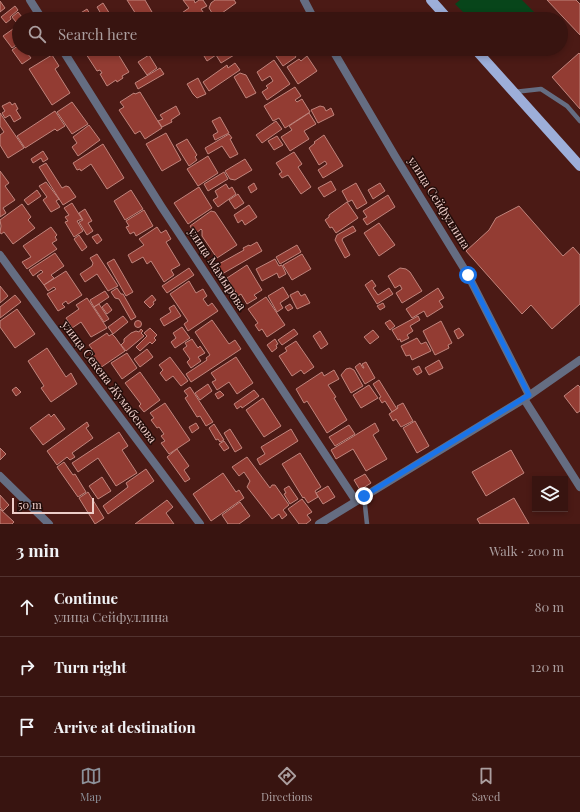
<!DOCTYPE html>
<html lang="en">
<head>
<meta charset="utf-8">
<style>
	body { margin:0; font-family:"Playfair Display",serif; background:#43211e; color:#f1f3f6 }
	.controls { position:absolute; right:12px; bottom:12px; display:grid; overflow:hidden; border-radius:0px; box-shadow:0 2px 6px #0003 }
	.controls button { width:36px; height:36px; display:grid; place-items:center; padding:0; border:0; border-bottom:1px solid #523330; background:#381410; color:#f1f3f6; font:20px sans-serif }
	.scale { position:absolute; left:12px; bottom:10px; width:82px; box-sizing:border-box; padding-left:4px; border:2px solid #eecdc8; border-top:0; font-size:11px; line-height:14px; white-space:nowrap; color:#eecdc8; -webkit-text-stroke:3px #230d0a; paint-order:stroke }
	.stop { position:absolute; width:12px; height:12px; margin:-9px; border:3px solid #1a73e8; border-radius:50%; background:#fff }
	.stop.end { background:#1a73e8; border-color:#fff; box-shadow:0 1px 4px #0008 }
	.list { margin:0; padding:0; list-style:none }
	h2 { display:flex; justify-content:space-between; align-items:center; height:52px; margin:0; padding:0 16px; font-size:17px }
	h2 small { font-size:13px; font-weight:400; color:#ab9e9f }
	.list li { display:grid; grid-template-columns:26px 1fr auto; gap:12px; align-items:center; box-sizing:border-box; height:60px; padding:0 16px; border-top:1px solid #523330 }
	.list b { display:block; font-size:15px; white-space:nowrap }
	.list p { margin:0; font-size:13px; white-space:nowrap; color:#ab9e9f }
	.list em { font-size:13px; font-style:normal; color:#ab9e9f }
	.icon { flex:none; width:22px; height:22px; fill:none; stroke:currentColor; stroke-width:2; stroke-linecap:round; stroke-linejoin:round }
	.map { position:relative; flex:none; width:580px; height:524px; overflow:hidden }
	.search { position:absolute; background:#381410; box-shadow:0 2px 6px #0003; left:12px; right:12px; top:12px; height:44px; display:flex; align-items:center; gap:10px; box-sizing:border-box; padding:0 14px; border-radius:22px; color:#ab9e9f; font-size:15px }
	.sheet { height:232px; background:#381410 }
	nav { display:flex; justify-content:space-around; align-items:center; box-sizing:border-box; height:56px; border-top:1px solid #523330; background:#381410; font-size:11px; color:#ab9e9f }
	nav a { display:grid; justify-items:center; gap:2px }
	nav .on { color:#8c9099 }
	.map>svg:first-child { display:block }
</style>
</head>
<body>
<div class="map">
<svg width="580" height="524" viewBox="0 0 580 524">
	<rect width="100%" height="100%" fill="#4b1a15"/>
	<polygon fill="#07451a" points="460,0 522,0 537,15 532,19 470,19 455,4"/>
	<g fill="#933c33" stroke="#c0847c">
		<polygon points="127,0 145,0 152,12 139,19"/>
		<polygon points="183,0 194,0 195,3 199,0 203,0 207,6 201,9 208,19 173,19 189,8"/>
		<polygon points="215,0 234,0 236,3 215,18 209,8 211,3"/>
		<polygon points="547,0 576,0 580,4 580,35"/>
		<polygon points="0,1 5,8 0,12"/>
		<polygon points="103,3 113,19 104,19 97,7"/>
		<polygon points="15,6 18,10 10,17 11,19 6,23 1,17"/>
		<polygon points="87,9 93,19 71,19"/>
		<polygon points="18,12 22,17 16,22 12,17"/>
		<polygon points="13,29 16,33 19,31 19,43 12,48 3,36"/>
		<polygon points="19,45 19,49 35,49 28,54 31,58 22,64 12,50"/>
		<polygon points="94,49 115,49 129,72 122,76 123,78 117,82 116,80 107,86 100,74 102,73 100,70 97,71 86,54"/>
		<polygon points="176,49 185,49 186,51 180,55"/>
		<polygon points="204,49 244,49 221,63 216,55 207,61 201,51"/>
		<polygon points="287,49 294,51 296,53 294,54 296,57 283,66 276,56"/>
		<polygon points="579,53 580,54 580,109 552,77"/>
		<polygon points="52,55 59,66 55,69 70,93 52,105 29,69"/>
		<polygon points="149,55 157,68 147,75 138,62"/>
		<polygon points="307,56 317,71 298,84 287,67 299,59 301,61"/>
		<polygon points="274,60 290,84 267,100 262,92 268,88 266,86 273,81 270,76 262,81 257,72"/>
		<polygon points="235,63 240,70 209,91 203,82 227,65 228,68"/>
		<polygon points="160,68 164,74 138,89 135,83"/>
		<polygon points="240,73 246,75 256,93 246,98 234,77"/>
		<polygon points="198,78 206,94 197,98 193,94 187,84"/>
		<polygon points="295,87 301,96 295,100 297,102 302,99 310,112 285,128 279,118 273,121 264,106"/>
		<polygon points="140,92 162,128 145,139 140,131 135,134 119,110 124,107 120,102 134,93 135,94"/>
		<polygon points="10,102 12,105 15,103 18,109 16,110 21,118 14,122 10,115 5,118 2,113 5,111 2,106"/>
		<polygon points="72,102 88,124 72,134 57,112"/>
		<polygon points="176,106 180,114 171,120 172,122 162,127 158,121 163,119 160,115"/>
		<polygon points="320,106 324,107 326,111 331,108 334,115 318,123 311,110"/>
		<polygon points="55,111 65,126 57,131 55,129 25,148 17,136"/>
		<polygon points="0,113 24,148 8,158 0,145 0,135 4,132 0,126"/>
		<polygon points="309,113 316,124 304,131 309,139 290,151 281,137 292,130 289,126"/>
		<polygon points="220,117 229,133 215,140 213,135 218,132 212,121"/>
		<polygon points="276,121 282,129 262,143 256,135"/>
		<polygon points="89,125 100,140 78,156 72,147 77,143 73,137"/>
		<polygon points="166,133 181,160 162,171 146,144"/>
		<polygon points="229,134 232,138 230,139 238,154 230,158 222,146 208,154 205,148"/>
		<polygon points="324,135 343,166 323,178 318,170 327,164 325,161 319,165 309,148 315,143 314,142"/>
		<polygon points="277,136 283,145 274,150 268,141"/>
		<polygon points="187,139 197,155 195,157 197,160 189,166 176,145"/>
		<polygon points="103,144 124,178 107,189 91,164 81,171 80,169 77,170 73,163"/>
		<polygon points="43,151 48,159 43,162 41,158 33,163 31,159"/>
		<polygon points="294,152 302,164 298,167 311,187 301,194 288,175 282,178 279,174 282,172 276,163"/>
		<polygon points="208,156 218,173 198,186 187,169"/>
		<polygon points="245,159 252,170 235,180 230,179 225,171"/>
		<polygon points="46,163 62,188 66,186 69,187 76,197 63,205 39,167"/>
		<polygon points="0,171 9,183 5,186 15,200 3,208 6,213 0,217"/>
		<polygon points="224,172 228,179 208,191 204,184"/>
		<polygon points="331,181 336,190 324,197 318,188"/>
		<polygon points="46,182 59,199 56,201 60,207 51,212 43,200 47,197 39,186"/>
		<polygon points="254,183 257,189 251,193 248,187"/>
		<polygon points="356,183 367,203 357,209 352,200 348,202 342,191"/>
		<polygon points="380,183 385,191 373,199 368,190"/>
		<polygon points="226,184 229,189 232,187 236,194 218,207 213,200 218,197 215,191"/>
		<polygon points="199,187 212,208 188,224 174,203"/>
		<polygon points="37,190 41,196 28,205 24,200"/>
		<polygon points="131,190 143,209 125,220 114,201"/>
		<polygon points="238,194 244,203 235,209 229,200"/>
		<polygon points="388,195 395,207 367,225 363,219 367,217 363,211"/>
		<polygon points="347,202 358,218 336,233 332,227 330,228 325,220 329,217 329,215"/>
		<polygon points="72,203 82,219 77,221 83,231 74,237 65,222 68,221 65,217 69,215 64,208"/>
		<polygon points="22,204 31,217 28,220 35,228 13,244 4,232 1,234 0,232 1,226 0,220"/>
		<polygon points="249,205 257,217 245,225 242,220 238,223 234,215"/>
		<polygon points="519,206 563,256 573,247 580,255 580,304 552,329 531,305 522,314 466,251 489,230 496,218"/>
		<polygon points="85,209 92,221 88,223 93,231 87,235 79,222 83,220 79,213"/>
		<polygon points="144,210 153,226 136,236 134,232 130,234 126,227 129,226 126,221"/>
		<polygon points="211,211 215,212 237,245 217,258 202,236 202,230 201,229 195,234 190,226"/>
		<polygon points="379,223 395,245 379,256 364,233"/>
		<polygon points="353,226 356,231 343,238 342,240 350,255 345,258 335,240 337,235"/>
		<polygon points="51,227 57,235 55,237 57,240 52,243 57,249 27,269 22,262 31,257 23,246"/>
		<polygon points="157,227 161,233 166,230 171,239 166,242 180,265 171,270 174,275 164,282 151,261 147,264 143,257 132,263 128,255 144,245 139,239"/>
		<polygon points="98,234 102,240 97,244 92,237"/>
		<polygon points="79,235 87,247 82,251 74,239"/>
		<polygon points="257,242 262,251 222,274 217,265 244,250 243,248 249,245 250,246"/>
		<polygon points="297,245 301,252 280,264 276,257"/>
		<polygon points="55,253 64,266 51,275 54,278 44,285 37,276 43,272 41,270 33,276 29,270"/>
		<polygon points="97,254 118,286 108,291 97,274 85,282 80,274 92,266 93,263 90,258"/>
		<polygon points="302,254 311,269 292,280 283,265"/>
		<polygon points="114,259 133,292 126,296 107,263"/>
		<polygon points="275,259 279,266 282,265 286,274 279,278 277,273 262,281 256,269"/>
		<polygon points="247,265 262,290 254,295 257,298 247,304 241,294 238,296 227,278"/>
		<polygon points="189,268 194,275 167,293 162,286"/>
		<polygon points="400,268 406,269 410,272 422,291 402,303 396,293 402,289 400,285 395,288 388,276"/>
		<polygon points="66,271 82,295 68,304 66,301 62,304 65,307 58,311 47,294 56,289 54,287 48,291 44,285"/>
		<polygon points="372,280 376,286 373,288 378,295 389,288 393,294 377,304 365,285"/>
		<polygon points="189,281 196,293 203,289 207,296 203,299 208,306 212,303 218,311 188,331 184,324 188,321 170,294"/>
		<polygon points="0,286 8,296 0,303"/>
		<polygon points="283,287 289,297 280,303 283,308 277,312 268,296"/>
		<polygon points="117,288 121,294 123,294 136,317 131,320 119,299 115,298 111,292"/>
		<polygon points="438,288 444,298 439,301 443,307 427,317 424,311 412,318 406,309"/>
		<polygon points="105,291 109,297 94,307 90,300"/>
		<polygon points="298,291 301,296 305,294 310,303 297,309 290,295"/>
		<polygon points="15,295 21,302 0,318 0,307"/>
		<polygon points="152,295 156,300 153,302 154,304 150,308 144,302"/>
		<polygon points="266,297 285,325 267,337 262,329 259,331 255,325 258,323 248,309"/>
		<polygon points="87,298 107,328 91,337 81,322 72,328 66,318 79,309 76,305"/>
		<polygon points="107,303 112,310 107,314 102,307"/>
		<polygon points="383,303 385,307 380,310 377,306"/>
		<polygon points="99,304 109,319 104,322 94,307"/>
		<polygon points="290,304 293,308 288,311 285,307"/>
		<polygon points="174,305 181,316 164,326 160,319 171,312 169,308"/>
		<polygon points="17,309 35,334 15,348 0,327 0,321"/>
		<polygon points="123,316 128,322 113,334 108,327"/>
		<polygon points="418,316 420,320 410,326 413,331 407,335 409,338 401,342 400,339 398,340 392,330"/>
		<polygon points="212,320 229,344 235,340 241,349 191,382 186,374 207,360 206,358 210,355 195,332"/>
		<polygon points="390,320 395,326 390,330 385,323"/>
		<circle cx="138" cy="324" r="3.5"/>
		<polygon points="441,321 452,343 448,345 449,348 435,355 423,331"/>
		<polygon points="182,327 190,338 175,348 171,342 176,338 173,333"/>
		<polygon points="150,328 157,335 154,338 156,340 152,344 150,342 140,351 136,347 147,336 144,333"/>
		<polygon points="459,328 464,335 458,339 454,331"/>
		<polygon points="141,329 143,331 141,333 144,336 126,351 121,345 124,342 124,339 131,333 136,331 139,332"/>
		<polygon points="294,329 298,334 282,345 278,340"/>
		<polygon points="373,330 379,337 370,344 364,337"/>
		<polygon points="320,331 328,344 321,349 313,336"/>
		<polygon points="107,333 109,336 112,334 115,337 125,351 100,368 89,351 92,349 89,345"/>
		<polygon points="417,338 421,344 426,342 431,351 412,360 410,355 406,356 401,346"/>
		<polygon points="192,339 198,348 200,346 205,353 198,357 201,361 191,368 187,362 190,359 183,349 187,346 185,343"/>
		<polygon points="275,339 278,344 276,345 277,348 272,352 267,345"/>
		<polygon points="296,341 314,367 304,374 301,370 292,376 279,356 287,351 285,348"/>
		<polygon points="47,348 66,377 71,373 77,384 51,402 41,388 44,386 28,361"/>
		<polygon points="147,349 153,357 140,367 134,359"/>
		<polygon points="127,353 137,368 122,379 111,363"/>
		<polygon points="170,357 188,381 181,386 173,376 166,381 160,373 163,370 159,365"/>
		<polygon points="236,357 253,383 237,394 229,382 217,390 212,382 216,380 211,373"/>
		<polygon points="439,360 443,368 429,375 425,368"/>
		<polygon points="366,362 375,378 365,384 355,367 360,363 363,368 364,368 362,364"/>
		<polygon points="419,366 422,372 417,375 413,369"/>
		<polygon points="350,368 354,370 363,386 351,393 341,375 346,369"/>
		<polygon points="334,370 339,379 328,385 336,397 334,398 347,420 327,433 307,401 304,403 296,389 322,372 324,376"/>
		<polygon points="140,372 160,400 144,412 139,406 141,404 125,383"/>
		<polygon points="379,380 397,409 392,412 385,401 382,403 379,398 381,397 373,384"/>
		<polygon points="208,384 212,391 200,400 195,393"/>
		<polygon points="369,385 378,398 361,408 353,395"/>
		<polygon points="578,385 580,387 580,411 577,413 564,396"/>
		<polygon points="16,387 21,392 16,396 12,390"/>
		<polygon points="190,387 213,422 206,426 200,416 197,417 185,398 188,396 184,391"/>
		<polygon points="254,390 259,396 242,408 241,406 237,409 234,404"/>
		<polygon points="220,391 224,395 218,399 215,394"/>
		<polygon points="263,398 281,426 264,437 246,410"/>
		<polygon points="165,403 190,440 169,454 161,443 165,441 161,436 164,434 159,427 157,428 151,420 154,418 150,413"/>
		<polygon points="403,403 413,421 401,427 396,419 393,421 389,414 398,408 397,406"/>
		<polygon points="49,414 51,417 54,414 65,429 43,445 30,428"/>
		<polygon points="415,421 429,446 417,453 403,428"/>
		<polygon points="87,422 89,426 86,428 93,438 72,453 75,457 70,460 67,457 57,465 47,451"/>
		<polygon points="196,423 199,428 192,433 189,427"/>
		<polygon points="375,423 379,431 373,435 387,459 366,471 353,449 336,459 331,450"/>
		<polygon points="214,424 224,440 220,442 218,439 216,440 209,428"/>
		<polygon points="349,425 355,434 335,446 329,437"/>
		<polygon points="230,429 242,448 235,452 224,433"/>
		<polygon points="291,429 298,441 260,465 257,459 265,454 261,447"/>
		<polygon points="119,432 128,446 122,450 137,473 116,486 98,458 78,472 72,463"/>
		<polygon points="224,441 229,448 224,451 219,444"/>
		<polygon points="0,448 6,454 0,460"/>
		<polygon points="177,449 189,466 184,470 190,479 185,482 167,457"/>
		<polygon points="511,450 524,473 486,496 472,472"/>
		<polygon points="300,453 321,487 315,491 318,497 308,503 304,497 303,498 282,464"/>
		<polygon points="247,457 270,488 272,485 275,485 289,505 283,510 287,515 282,519 279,514 272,519 247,487 250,481 244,472 239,476 232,467"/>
		<polygon points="64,462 73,475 75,474 86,492 78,497 57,467"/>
		<polygon points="146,469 154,481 108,514 103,506 128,487 126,483"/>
		<polygon points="223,473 236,492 239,490 244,498 211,521 193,494"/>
		<polygon points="365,474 371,483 360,490 354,480"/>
		<polygon points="102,477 111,491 98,499 89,486"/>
		<polygon points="289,486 298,499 290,504 284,494 286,493 284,489"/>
		<polygon points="328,486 335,497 323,504 316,493"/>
		<polygon points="88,492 104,518 95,524 79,498"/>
		<polygon points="0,495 9,505 3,511 0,507"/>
		<polygon points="514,498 529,524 480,524 477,519"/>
		<polygon points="302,499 312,512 307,515 311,520 306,524 299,524 288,509"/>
		<polygon points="167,500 173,507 166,513 174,524 135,524"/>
		<polygon points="240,502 250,516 239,524 228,524 222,515"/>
		<polygon points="0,509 14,522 12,524 0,524"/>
	</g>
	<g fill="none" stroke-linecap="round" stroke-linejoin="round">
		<g stroke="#656d82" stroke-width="4.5">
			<polyline points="514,92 541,89 567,106 580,121"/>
			<polyline points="364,496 367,524"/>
		</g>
		<g stroke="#656d82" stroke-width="8">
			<polyline points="30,0 42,19"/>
			<polyline points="304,0 314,19"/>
			<polyline points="62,49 161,206 356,501"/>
			<polyline points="332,49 395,156 468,275 529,395"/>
			<path d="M0,255C65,345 133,434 200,524"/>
			<polyline points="524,399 580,487"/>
			<polyline points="0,476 49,524"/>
			<polyline points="319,524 524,399 580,360"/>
		</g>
		<g stroke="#9daed9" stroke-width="10">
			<polyline points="431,0 448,19"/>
			<polyline points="475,49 580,166"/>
		</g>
	</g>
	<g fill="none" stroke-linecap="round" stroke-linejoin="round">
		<polyline stroke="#1a73e8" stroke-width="5" points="364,496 529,395 468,275"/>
	</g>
	<g text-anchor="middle" stroke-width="3" stroke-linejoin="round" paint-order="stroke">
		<g font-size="12" fill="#eecdc8" stroke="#230d0a">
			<text transform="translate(439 203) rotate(58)" y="4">улица Сейфуллина</text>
			<text transform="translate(217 269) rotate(57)" y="4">улица Мамырова</text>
			<text transform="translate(109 382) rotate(53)" y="4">улица Секена Жумабекова</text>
		</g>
	</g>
</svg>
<div class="controls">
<button><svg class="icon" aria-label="layers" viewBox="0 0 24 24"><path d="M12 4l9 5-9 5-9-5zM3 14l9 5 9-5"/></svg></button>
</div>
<div class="scale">50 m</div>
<div class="stop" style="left:468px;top:275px"></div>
<div class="stop end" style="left:364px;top:496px"></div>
<div class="search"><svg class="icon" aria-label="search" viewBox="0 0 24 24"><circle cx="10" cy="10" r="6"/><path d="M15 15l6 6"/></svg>Search here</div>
</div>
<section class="sheet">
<h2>3 min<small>Walk · 200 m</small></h2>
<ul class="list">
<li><svg class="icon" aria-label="ahead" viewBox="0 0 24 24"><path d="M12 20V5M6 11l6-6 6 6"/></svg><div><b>Continue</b><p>улица Сейфуллина</p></div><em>80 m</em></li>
<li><svg class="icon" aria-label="right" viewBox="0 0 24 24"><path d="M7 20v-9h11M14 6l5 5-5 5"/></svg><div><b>Turn right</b></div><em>120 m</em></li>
<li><svg class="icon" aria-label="arrive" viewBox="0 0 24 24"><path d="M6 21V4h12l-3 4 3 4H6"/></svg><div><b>Arrive at destination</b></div></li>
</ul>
</section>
<nav>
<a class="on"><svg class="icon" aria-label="map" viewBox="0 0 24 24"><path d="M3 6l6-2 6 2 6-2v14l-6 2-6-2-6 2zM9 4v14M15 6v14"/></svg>Map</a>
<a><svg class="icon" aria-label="directions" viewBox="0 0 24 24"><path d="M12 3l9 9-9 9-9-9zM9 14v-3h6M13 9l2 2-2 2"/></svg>Directions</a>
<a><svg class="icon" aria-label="saved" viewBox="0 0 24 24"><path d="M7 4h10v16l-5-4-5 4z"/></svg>Saved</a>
</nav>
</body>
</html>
